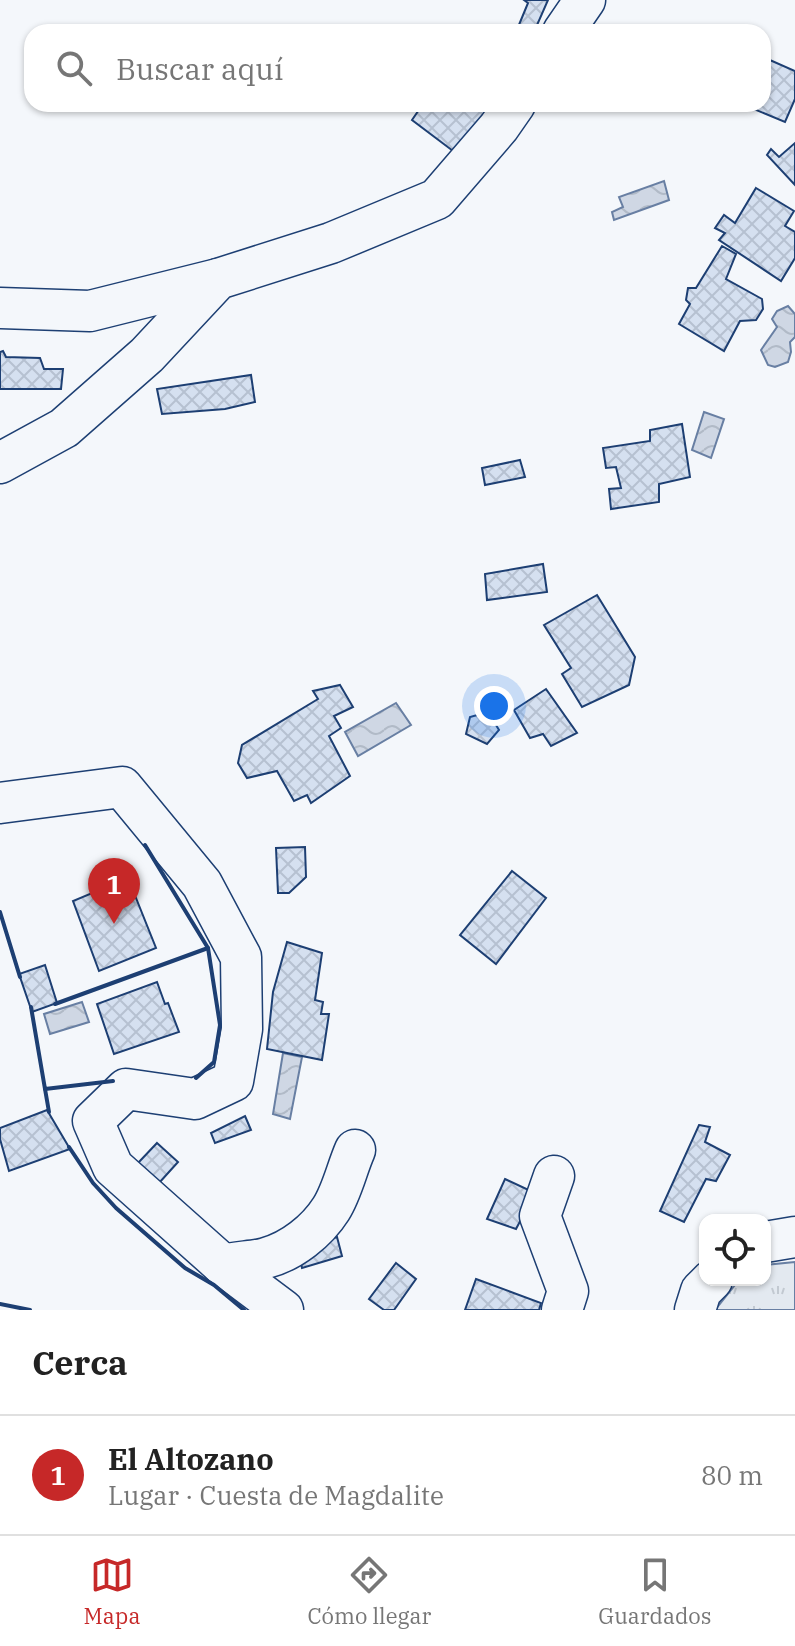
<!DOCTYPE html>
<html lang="es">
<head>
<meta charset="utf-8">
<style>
	body { margin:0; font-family:"IBM Plex Serif",serif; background:#f2f2f2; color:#222 }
	.controls { position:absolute; right:24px; bottom:24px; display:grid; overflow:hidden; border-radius:16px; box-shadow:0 2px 6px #0004 }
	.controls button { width:72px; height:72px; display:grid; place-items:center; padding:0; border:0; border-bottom:2px solid #e0e0e0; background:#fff; color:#222; font:40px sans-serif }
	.you { position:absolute; left:494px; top:706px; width:28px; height:28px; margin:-20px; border:6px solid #fff; border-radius:50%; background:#1a73e8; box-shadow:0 0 0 12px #1a73e833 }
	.badge { display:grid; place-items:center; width:52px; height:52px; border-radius:50%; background:#c62828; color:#fff; font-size:26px; font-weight:700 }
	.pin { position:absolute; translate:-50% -66px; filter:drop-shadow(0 2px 4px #0008) }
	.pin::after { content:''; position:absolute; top:42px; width:28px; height:24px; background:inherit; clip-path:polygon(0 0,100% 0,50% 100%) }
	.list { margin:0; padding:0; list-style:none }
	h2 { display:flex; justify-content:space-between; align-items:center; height:104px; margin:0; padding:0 32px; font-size:34px }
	h2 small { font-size:26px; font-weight:400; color:#767676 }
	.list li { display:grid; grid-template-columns:52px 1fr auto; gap:24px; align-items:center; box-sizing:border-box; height:120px; padding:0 32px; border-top:2px solid #e0e0e0 }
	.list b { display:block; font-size:30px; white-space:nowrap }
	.list p { margin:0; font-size:26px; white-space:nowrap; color:#767676 }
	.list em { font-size:26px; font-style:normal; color:#767676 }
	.icon { flex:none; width:44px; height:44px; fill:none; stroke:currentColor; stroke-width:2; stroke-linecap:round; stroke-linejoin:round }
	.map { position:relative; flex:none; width:795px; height:1310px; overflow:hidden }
	.search { position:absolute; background:#fff; box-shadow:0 2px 6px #0004; left:24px; right:24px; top:24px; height:88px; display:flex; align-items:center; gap:20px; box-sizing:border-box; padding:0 28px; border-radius:24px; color:#767676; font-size:30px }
	.sheet { height:224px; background:#fff }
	nav { display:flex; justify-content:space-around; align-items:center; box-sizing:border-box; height:112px; border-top:2px solid #e0e0e0; background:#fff; font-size:22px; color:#767676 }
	nav a { display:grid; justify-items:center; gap:4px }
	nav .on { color:#c62828 }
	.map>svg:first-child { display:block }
</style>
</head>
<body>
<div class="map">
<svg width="795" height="1310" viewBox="0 0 795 1310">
	<defs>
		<pattern id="grass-tufts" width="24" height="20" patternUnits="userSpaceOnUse" patternTransform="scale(2)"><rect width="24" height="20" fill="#e3e9f0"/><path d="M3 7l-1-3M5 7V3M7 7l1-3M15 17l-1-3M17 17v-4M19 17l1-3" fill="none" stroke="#c2c9d1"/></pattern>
		<pattern id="water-waves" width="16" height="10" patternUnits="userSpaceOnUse" patternTransform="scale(2)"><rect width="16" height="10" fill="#cfd7e4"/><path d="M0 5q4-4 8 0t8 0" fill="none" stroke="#b1bac7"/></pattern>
		<pattern id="building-cross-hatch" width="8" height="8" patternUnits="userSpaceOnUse" patternTransform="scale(2)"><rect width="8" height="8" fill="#d5e0f0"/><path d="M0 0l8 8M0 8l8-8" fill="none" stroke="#b6c1d1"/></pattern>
	</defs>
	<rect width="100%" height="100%" fill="#f4f7fb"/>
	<polygon fill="url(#grass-tufts)" stroke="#687fa3" stroke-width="2" points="795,1262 795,1310 715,1310 739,1280 765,1280 765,1265"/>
	<g fill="url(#water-waves)" stroke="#687fa3" stroke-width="2">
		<polygon points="664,181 669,200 614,220 612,212 623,207 619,197"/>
		<polygon points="788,306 795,314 795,337 790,342 791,352 788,362 775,367 768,365 761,350 777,327 772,319 777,311"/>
		<polygon points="704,412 724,419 711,458 692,450"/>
		<polygon points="396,703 411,725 358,756 345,732"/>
		<polygon points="82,1002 89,1022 50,1034 44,1014"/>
		<polygon points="283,1053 302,1057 290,1119 273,1114"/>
	</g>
	<g fill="url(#building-cross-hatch)" stroke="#1d3f73" stroke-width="2">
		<polygon points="524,0 548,0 534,32 516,32 528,3"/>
		<polygon points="763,57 795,71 795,99 785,122 742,104 763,104"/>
		<polygon points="423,104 484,104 490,108 453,151 412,120"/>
		<polygon points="795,143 795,185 767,155 771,149 779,157"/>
		<polygon points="756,188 794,211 785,226 795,232 795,258 781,281 719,240 725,233 715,228 724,215 735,223"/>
		<polygon points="722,246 736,254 726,279 762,299 763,309 756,320 740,321 724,351 679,324 690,304 686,300 688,288 696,288"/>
		<polygon points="3,351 6,357 40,358 44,369 63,369 61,389 0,389 0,352"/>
		<polygon points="251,375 255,402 225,409 162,414 157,389"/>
		<polygon points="682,424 690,477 659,484 659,502 611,509 609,489 621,488 616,467 606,468 603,448 650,441 650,430"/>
		<polygon points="520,460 525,477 485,485 482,468"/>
		<polygon points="543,564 547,592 487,600 485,574"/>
		<polygon points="597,595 635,657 629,685 582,707 562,674 571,668 544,625"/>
		<polygon points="340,685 353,707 334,716 341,728 329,736 350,776 311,803 307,795 294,801 277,771 247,778 238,763 242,745 318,699 313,691"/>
		<polygon points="546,689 577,733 551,746 543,734 530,738 514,710"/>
		<polygon points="488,712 499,730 487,744 466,734 470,717"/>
		<polygon points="305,847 306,877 289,893 278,893 276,848"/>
		<polygon points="512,871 546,898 496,964 460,935"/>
		<polygon points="128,878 156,948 99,971 73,901"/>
		<polygon points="287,942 322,953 315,1000 323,1002 321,1014 329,1014 322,1060 267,1049 273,992"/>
		<polygon points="45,965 57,1003 32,1012 19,974"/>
		<polygon points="157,982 165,1004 168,1003 179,1032 114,1054 97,1004"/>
		<polygon points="47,1110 70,1149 9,1171 0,1139 0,1128"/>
		<polygon points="245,1116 251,1130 215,1143 211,1133"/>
		<polygon points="699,1125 710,1127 705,1142 730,1155 716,1181 706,1179 684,1222 660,1211"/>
		<polygon points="157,1143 178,1162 159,1183 138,1163"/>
		<polygon points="505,1179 535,1193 516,1229 487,1219"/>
		<polygon points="337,1237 342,1256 302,1268 298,1249"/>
		<polygon points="396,1263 416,1279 394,1310 384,1310 369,1299"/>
		<polygon points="476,1279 541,1303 539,1310 465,1310"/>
	</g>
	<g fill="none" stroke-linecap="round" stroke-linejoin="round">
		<g stroke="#1d3f73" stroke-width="43">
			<g id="minor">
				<polyline points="563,32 585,0"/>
				<polyline points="0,308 90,311 218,279"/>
				<polyline points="0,463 64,428 147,355 218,279 331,243 437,199 499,127 515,104"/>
				<polyline points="0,803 122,787 202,884 241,957 242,1029 233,1081 195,1099 126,1089 93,1121 113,1167 223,1265 283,1310"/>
				<polyline points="554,1176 540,1216 568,1291 562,1310"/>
				<polyline points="765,1242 795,1237"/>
				<path d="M223,1265C237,1261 253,1262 266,1258C292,1251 317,1231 331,1209C342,1192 347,1168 355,1150"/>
				<polyline points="695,1310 701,1291 712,1280"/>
			</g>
		</g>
		<use href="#minor" stroke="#f4f7fb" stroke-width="40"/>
		<g stroke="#1d3f73" stroke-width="4">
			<polyline points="0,912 20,977"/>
			<polyline points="55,1004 208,948 145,845"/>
			<polyline points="31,1007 45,1089 113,1081"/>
			<polyline points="196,1078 214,1062 220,1025 208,948"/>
			<polyline points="45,1089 49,1112"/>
			<polyline points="69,1147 93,1183 116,1208 185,1268 214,1285 244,1310"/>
			<polyline points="0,1304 30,1310"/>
		</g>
	</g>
</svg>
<div class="controls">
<button><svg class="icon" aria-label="locate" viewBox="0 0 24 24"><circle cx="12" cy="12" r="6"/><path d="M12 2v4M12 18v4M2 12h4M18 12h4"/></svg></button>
</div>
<div class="you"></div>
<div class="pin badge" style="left:114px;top:924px">1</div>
<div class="search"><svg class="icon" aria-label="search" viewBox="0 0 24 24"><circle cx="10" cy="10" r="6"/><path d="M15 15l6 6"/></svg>Buscar aquí</div>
</div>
<section class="sheet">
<h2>Cerca<small></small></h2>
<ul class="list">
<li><span class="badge">1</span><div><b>El Altozano</b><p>Lugar · Cuesta de Magdalite</p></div><em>80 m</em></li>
</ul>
</section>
<nav>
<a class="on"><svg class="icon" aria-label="map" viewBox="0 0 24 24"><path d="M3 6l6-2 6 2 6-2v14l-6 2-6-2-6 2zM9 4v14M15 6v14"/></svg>Mapa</a>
<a><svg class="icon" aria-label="directions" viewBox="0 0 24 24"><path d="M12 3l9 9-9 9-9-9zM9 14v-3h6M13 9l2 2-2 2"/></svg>Cómo llegar</a>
<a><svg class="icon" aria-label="saved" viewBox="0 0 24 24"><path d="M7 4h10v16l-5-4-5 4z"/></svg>Guardados</a>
</nav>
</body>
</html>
